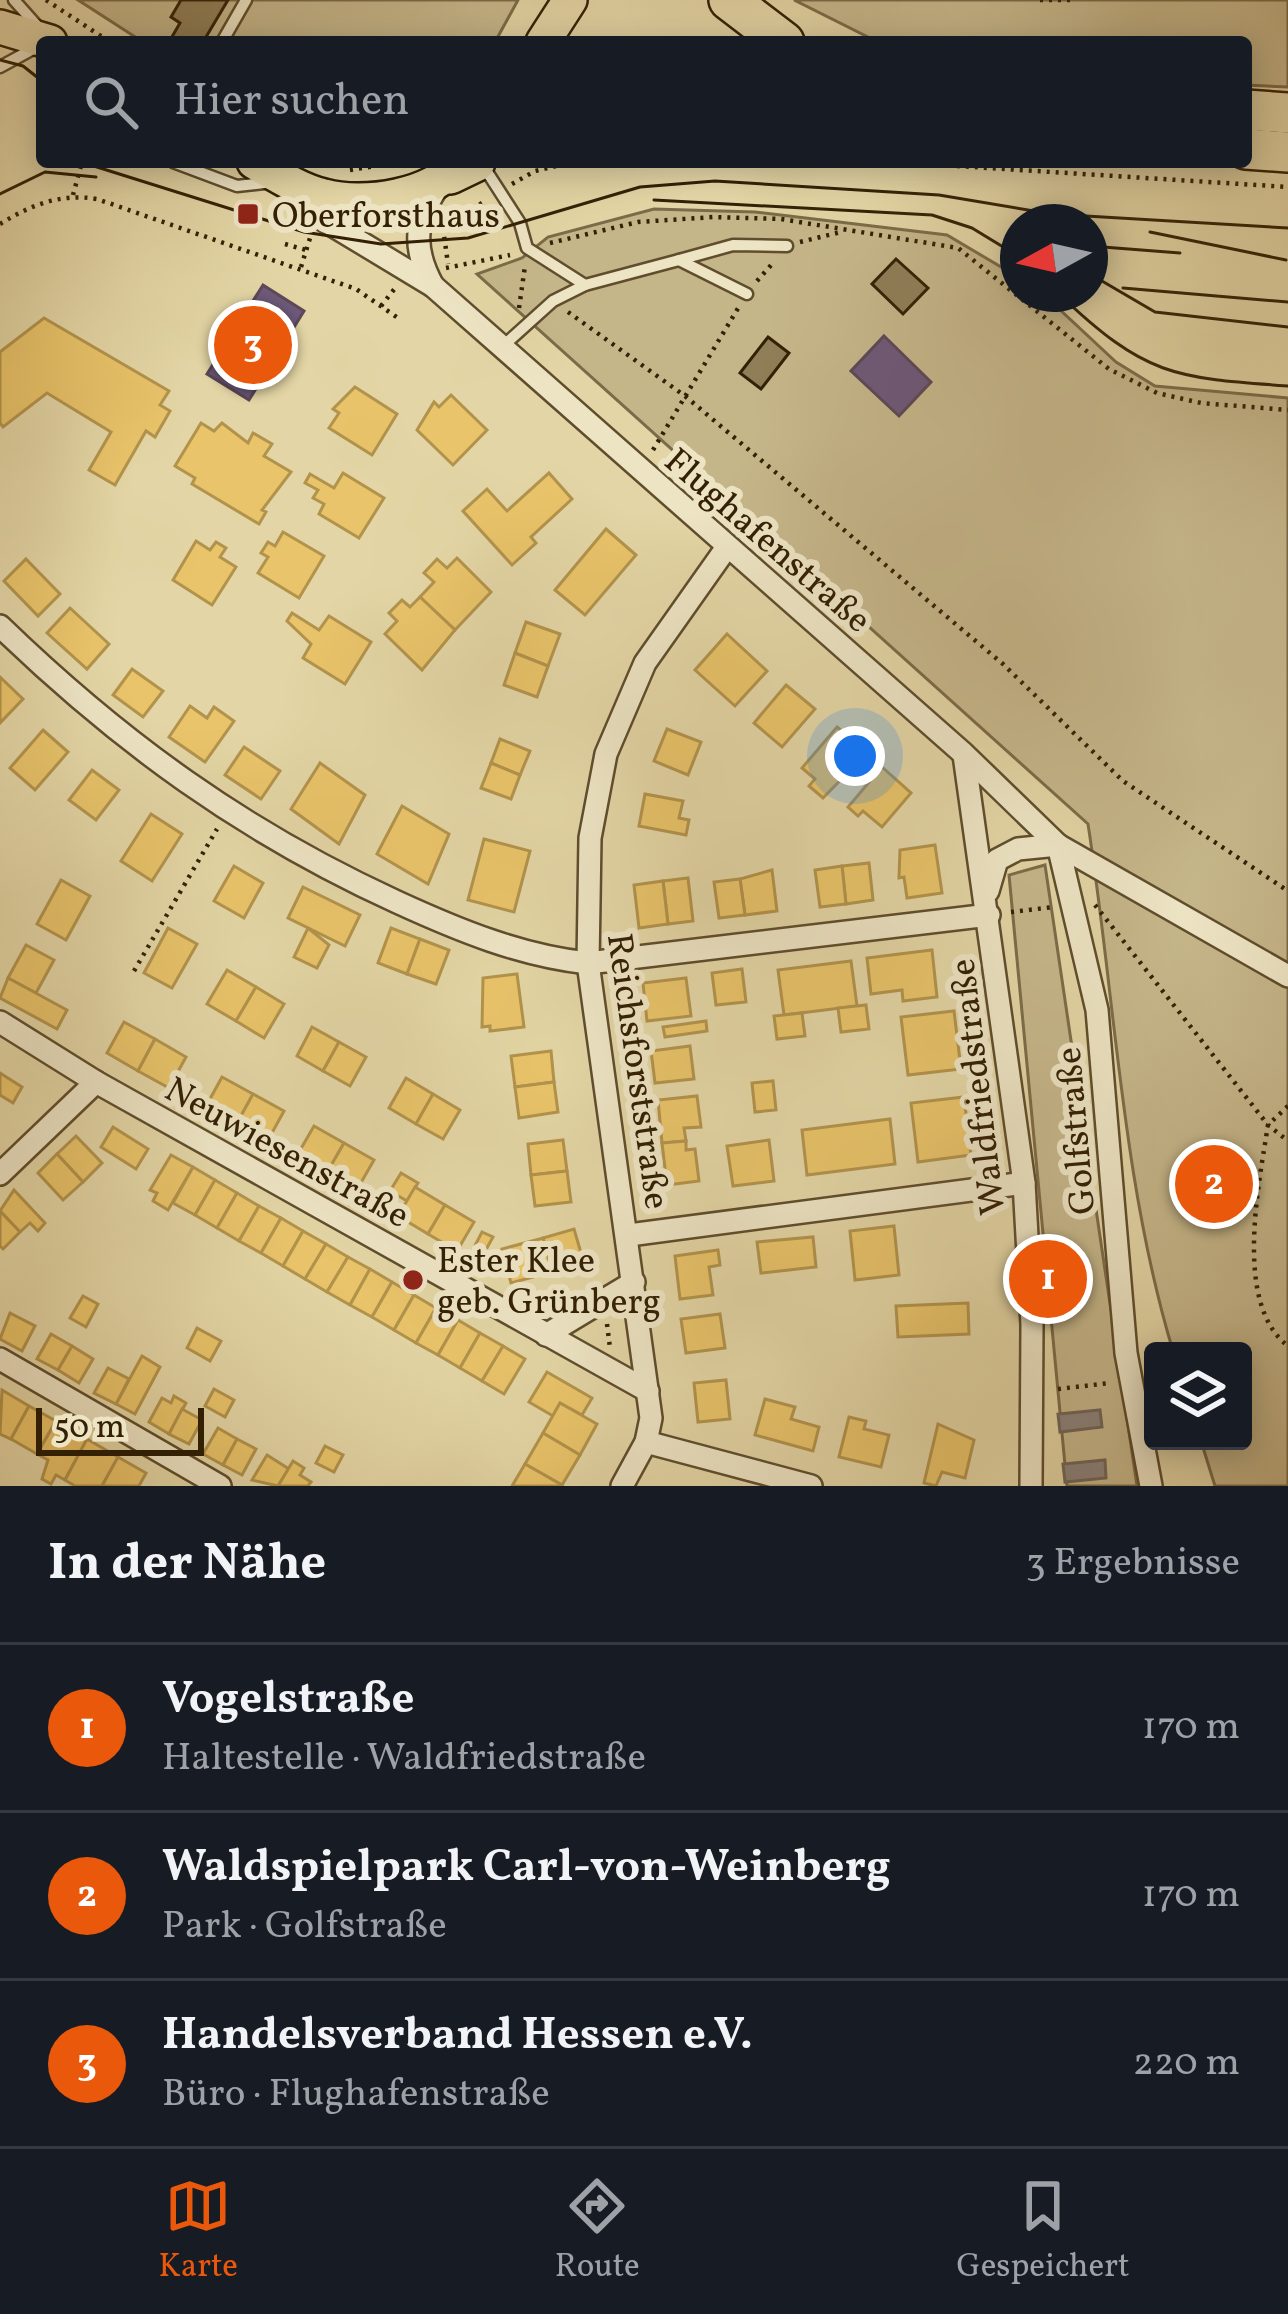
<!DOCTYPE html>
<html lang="de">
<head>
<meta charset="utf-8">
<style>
	body { margin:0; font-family:Vollkorn,serif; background:#20242c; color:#f1f3f6 }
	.controls { position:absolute; right:36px; bottom:36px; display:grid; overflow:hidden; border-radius:12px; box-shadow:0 6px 30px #0003 }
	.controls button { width:108px; height:108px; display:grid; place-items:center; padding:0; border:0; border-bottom:3px solid #363941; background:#171b24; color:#f1f3f6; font:60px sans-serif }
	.compass { position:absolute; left:1000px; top:204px; width:108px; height:108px; border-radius:50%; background:#171b24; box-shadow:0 6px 30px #0003; rotate:262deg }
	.scale { position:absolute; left:36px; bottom:30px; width:168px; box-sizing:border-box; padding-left:12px; border:6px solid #332005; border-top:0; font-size:33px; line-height:42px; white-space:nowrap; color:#332005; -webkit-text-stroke:9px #ede4c4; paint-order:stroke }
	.you { position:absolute; left:855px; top:756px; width:42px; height:42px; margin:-30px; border:9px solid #fff; border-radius:50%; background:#1a73e8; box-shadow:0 0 0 18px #1a73e833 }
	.badge { display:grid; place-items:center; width:78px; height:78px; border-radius:50%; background:#ea580c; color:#fff; font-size:39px; font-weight:700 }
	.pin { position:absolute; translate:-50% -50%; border:6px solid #fff; box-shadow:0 3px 12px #0006 }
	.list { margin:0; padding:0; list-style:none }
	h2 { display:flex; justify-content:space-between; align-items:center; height:156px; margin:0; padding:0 48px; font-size:51px }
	h2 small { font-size:39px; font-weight:400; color:#9ea1a6 }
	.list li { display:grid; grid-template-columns:78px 1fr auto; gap:36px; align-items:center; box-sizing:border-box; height:168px; padding:0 48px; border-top:3px solid #363941 }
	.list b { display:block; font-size:45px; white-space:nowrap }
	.list p { margin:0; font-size:39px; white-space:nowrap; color:#9ea1a6 }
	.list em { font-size:39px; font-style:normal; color:#9ea1a6 }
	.icon { flex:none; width:66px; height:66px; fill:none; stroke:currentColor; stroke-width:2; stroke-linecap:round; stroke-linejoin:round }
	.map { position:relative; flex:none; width:1288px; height:1486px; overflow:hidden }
	.search { position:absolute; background:#171b24; box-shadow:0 6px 30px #0003; left:36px; right:36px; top:36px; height:132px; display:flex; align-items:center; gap:30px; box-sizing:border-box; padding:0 42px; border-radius:12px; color:#9ea1a6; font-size:45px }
	.sheet { height:660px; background:#171b24 }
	nav { display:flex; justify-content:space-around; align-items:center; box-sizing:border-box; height:168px; border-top:3px solid #363941; background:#171b24; font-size:33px; color:#9ea1a6 }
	nav a { display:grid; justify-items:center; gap:6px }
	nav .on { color:#ea580c }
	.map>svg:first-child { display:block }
</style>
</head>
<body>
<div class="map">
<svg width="1288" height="1486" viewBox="0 0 1288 1486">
	<rect width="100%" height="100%" fill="#e3d5a5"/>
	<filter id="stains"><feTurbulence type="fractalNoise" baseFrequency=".00167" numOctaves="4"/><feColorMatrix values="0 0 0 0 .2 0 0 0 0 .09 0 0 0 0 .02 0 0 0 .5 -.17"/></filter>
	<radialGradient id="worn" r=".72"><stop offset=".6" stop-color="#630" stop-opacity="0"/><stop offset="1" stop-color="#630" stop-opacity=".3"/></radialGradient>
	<g fill="#c5b68a" stroke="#7c6b48" stroke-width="3">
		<polygon points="78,0 518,0 495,42 143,42"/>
		<polygon points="794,0 1288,0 1288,87 1246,85 1246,42 878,42"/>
		<path d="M654,209L755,212L947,235L1018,277V294H1043L1116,362L1155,386L1288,398V1486H1215L1201,1441H1243V1351H1173C1122,1182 1115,998 1088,824L477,274L522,258L548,237Z"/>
		<polygon points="1045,865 1137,1486 1067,1486 1009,875"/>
	</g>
	<g fill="#e9c46a" stroke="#b2934c" stroke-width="3">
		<polygon points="44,318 169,391 160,405 170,411 155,437 146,431 115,485 89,470 111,432 47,393 3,427 0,423 0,352"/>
		<polygon points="355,387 397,414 372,455 329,428 339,413 333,409"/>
		<polygon points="451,395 487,430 453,465 417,430 434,402 439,407"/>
		<polygon points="201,423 214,431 222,423 248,443 253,433 272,444 264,456 291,472 262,510 266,512 259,524 192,484 195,478 175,466"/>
		<polygon points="343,473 384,498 359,538 319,514 324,504 313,498 318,490 305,483 310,474 334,488"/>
		<polygon points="549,473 572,499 531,537 536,543 512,565 463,511 487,489 507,511"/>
		<polygon points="606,529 636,555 585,615 555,590"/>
		<polygon points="283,532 324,556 299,598 258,573 268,557 261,553 268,542 275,546"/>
		<polygon points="196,541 210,550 216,542 226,548 220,557 236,567 212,605 173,580"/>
		<polygon points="457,558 491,592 455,630 420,597 434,582 424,573 437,559 447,568"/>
		<polygon points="26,559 60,594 38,616 4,581"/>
		<polygon points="420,597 455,630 422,670 385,634 397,621 389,613 402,600 410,607"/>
		<polygon points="70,608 109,644 87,669 47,633"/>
		<polygon points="292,613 319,630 329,616 371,642 345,684 303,658 311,644 287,621"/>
		<polygon points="526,622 560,634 548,666 515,653"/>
		<polygon points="727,634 767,671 735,706 695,670"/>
		<polygon points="515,653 548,666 537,697 504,685"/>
		<polygon points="132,669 163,691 143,717 113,695"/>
		<polygon points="0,677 23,699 0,723"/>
		<polygon points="786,685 815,709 782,747 754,723"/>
		<polygon points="190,706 207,718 214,707 234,721 205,762 169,737"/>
		<polygon points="837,727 867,753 823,798 809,786 815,779 802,768"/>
		<polygon points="667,729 701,742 688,775 654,761"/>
		<polygon points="43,730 68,752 35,790 10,768"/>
		<polygon points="500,739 530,751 520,775 491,763"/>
		<polygon points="244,747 280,771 261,799 225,775"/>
		<polygon points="320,763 365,795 339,844 291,809"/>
		<polygon points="491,763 520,775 511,799 481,788"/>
		<polygon points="882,767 911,793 882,827 863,811 858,816 848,807"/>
		<polygon points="92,770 119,790 96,820 69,800"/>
		<polygon points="645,794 683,801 679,818 689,820 686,835 639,826"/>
		<polygon points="402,806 449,834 428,884 377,854"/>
		<polygon points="151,814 182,834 152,881 121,861"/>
		<polygon points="484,839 530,851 514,912 468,900"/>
		<polygon points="935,845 942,893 907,898 904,877 899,878 900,850"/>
		<polygon points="869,863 873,900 846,904 842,866"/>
		<polygon points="234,866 263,883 244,918 214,901"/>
		<polygon points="842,866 846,904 820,907 815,870"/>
		<polygon points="772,870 777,911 745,915 740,879"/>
		<polygon points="688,878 693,921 668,924 663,881"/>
		<polygon points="740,879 745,915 719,918 714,882"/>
		<polygon points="61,880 90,896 66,940 37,924"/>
		<polygon points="663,881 668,924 639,928 634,885"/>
		<polygon points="303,887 360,915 345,946 288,918"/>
		<polygon points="168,928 197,944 172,988 144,973"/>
		<polygon points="308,928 329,945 317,968 294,957"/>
		<polygon points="391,928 420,939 407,974 378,963"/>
		<polygon points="420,939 449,950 436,984 407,974"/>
		<polygon points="26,945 54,960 36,993 8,978"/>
		<polygon points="932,950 937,997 903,1001 902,990 871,994 867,958"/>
		<polygon points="851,961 857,1006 784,1015 778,970"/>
		<polygon points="742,969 746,1002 716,1005 712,973"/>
		<polygon points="227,970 256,987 236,1021 207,1004"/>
		<polygon points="517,974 524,1027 490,1031 490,1026 482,1027 483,978"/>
		<polygon points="8,978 67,1010 57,1029 0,998"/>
		<polygon points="686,978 691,1016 647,1021 643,983"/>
		<polygon points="256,987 284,1004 264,1038 236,1021"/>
		<polygon points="866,1005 869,1029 841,1032 838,1008"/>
		<polygon points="954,1011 961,1069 908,1075 901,1017"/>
		<polygon points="802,1013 805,1036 777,1039 774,1016"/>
		<polygon points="706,1021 707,1031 665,1037 663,1027"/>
		<polygon points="124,1022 155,1039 138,1071 107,1053"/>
		<polygon points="312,1027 339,1042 323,1071 297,1056"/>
		<polygon points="155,1039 186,1057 169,1088 138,1071"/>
		<polygon points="339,1042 366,1057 350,1086 323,1071"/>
		<polygon points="690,1046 694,1079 655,1083 651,1051"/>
		<polygon points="551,1051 554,1082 515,1087 511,1056"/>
		<polygon points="0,1073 22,1087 13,1103 0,1095"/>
		<polygon points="222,1077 253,1094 236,1125 205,1108"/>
		<polygon points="406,1078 433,1094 416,1124 389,1108"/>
		<polygon points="773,1081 776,1110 755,1112 752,1083"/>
		<polygon points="554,1082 558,1112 519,1118 515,1087"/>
		<polygon points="253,1094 284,1111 267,1142 236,1125"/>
		<polygon points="433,1094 460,1110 443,1139 416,1124"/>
		<polygon points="697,1096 701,1127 684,1128 686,1141 662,1143 658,1100"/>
		<polygon points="964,1097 971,1155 918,1162 911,1103"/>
		<polygon points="890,1119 895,1164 807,1175 802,1130"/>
		<polygon points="314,1126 344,1143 325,1176 295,1159"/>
		<polygon points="113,1127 148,1149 136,1169 101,1147"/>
		<polygon points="76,1136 102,1163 83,1182 57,1154"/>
		<polygon points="563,1140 567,1171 531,1175 528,1144"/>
		<polygon points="769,1140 774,1181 733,1186 727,1146"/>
		<polygon points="686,1141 686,1150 695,1149 699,1181 667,1185 662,1143"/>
		<polygon points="344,1143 374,1160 355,1193 325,1176"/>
		<polygon points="57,1154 83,1182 63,1200 38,1173"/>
		<polygon points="171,1155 193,1167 168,1210 153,1201 157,1193 150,1190"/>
		<polygon points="193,1167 215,1180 195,1215 173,1203"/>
		<polygon points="567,1171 571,1202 535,1206 531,1175"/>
		<polygon points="401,1173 418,1183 407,1201 390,1191"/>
		<polygon points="215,1180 237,1193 217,1228 195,1215"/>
		<polygon points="415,1187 445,1205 428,1234 398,1216"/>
		<polygon points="14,1190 45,1223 38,1231 30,1223 20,1232 0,1211"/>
		<polygon points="237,1193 259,1206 239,1241 217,1228"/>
		<polygon points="445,1205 474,1222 457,1251 428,1234"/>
		<polygon points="259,1206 281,1218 261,1253 239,1241"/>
		<polygon points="0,1211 20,1232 3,1249 0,1246"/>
		<polygon points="281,1218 303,1231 283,1266 261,1253"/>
		<polygon points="894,1226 899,1275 855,1280 850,1231"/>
		<polygon points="574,1229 584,1263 552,1272 543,1238"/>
		<polygon points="303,1231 326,1244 305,1279 283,1266"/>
		<polygon points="482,1232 493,1237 478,1264 468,1259"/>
		<polygon points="813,1237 816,1267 761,1273 757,1242"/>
		<polygon points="543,1238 552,1272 511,1283 502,1249"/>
		<polygon points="326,1244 348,1257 327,1292 305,1279"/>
		<polygon points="718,1250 720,1265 709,1267 713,1295 680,1299 675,1256"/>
		<polygon points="348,1257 370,1269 350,1305 327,1292"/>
		<polygon points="370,1269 392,1282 372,1317 350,1305"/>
		<polygon points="392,1282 414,1295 394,1330 372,1317"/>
		<polygon points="414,1295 436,1308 416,1343 394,1330"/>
		<polygon points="83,1296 98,1304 86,1327 70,1318"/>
		<polygon points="968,1303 969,1334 898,1337 896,1306"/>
		<polygon points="436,1308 458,1320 438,1355 416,1343"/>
		<polygon points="10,1313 35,1326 22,1351 0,1339"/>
		<polygon points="720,1314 725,1348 686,1353 681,1319"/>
		<polygon points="458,1320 480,1333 460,1368 438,1355"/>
		<polygon points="197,1328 221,1341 210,1361 187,1348"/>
		<polygon points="480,1333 503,1346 482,1381 460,1368"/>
		<polygon points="51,1334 72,1346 58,1370 37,1359"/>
		<polygon points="72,1346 93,1359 79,1383 58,1370"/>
		<polygon points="503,1346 525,1359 504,1394 482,1381"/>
		<polygon points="142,1356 160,1367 135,1414 116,1404"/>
		<polygon points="108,1368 129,1379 116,1404 94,1393"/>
		<polygon points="547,1372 592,1398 582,1415 560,1403 553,1416 529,1402"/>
		<polygon points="726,1380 730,1419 698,1422 694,1383"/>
		<polygon points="214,1389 234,1400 225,1417 205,1406"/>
		<polygon points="2,1390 29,1406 11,1439 0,1434"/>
		<polygon points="174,1396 186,1403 169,1434 149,1422 162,1398 171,1403"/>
		<polygon points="765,1399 795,1407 791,1419 819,1427 813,1451 755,1435"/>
		<polygon points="560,1403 597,1424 580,1455 543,1433"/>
		<polygon points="29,1406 56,1421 37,1454 11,1439"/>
		<polygon points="182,1409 202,1420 189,1444 169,1434"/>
		<polygon points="849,1417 866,1421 864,1429 889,1435 881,1467 839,1457"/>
		<polygon points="56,1421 87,1439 65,1480 56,1475 51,1484 42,1479 48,1460 37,1454"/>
		<polygon points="938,1424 974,1440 965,1478 942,1472 936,1486 924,1483"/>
		<polygon points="218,1428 237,1439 223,1465 203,1454"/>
		<polygon points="543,1433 580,1455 562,1485 525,1464"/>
		<polygon points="87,1439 118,1457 102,1486 75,1486 65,1480"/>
		<polygon points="237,1439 256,1449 242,1475 223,1465"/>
		<polygon points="325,1446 343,1455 334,1472 316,1463"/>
		<polygon points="267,1455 289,1469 278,1486 252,1480"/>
		<polygon points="118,1457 146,1473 139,1486 102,1486"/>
		<polygon points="293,1461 304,1468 300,1475 311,1482 308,1486 278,1486"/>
		<polygon points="525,1464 562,1485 561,1486 512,1486"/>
	</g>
	<g fill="#6d597a" stroke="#5c4857" stroke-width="3">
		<polygon points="263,285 304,311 249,400 207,374"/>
		<polygon points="884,336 931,382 899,416 851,371"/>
	</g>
	<g fill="#8a817c" stroke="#706458" stroke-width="3">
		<polygon points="1100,1410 1102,1427 1060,1432 1058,1414"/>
		<polygon points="1105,1460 1106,1478 1065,1482 1063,1464"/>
	</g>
	<g fill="#8f7e58" stroke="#332005" stroke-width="3">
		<polygon points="181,0 228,0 203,42 169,42 180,23 171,17"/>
		<polygon points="896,259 928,288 903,314 872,284"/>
		<polygon points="768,337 789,353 761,389 740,373"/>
	</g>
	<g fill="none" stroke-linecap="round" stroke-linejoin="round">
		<g stroke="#5f4d2d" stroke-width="15">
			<g id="lane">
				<polyline points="14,0 39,28"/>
				<polyline points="222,42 246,0"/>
				<polyline points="0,67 33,49"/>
				<polyline points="173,162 237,186 273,182"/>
				<polyline points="482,164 520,223 527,248 585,285"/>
				<polyline points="679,260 733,245 787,246"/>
				<polyline points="502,347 553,301 585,285 679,260 747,294"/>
			</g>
		</g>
		<g stroke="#5f4d2d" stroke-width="26">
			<g id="street">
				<polyline points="290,189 312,213 433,286 964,754 1058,845 1288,976"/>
				<path d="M433,286C411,246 415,219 441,182"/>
				<path d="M0,626C121,743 244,832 397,902C458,930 521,956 588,963L989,915"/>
				<polyline points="964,755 1024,1183 1032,1325 1031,1486"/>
				<polyline points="1058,845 1097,1010 1126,1353 1151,1486"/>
				<polyline points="988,891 997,860 1018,849 1058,845"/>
				<polyline points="0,1022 96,1082 648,1391"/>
				<polyline points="0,1174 96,1082"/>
				<polyline points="629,1235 1024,1183"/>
				<polyline points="546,1335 634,1282"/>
				<polyline points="0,1359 220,1486"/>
				<polyline points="646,1442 811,1486"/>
				<polyline points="622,1486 646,1442 651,1418 588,963 590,838 606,754 645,663 727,547"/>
			</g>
		</g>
		<g stroke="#332005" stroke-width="38">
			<g id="primary">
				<polyline points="0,27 50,42"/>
				<polyline points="543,42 570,0"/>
				<path d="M254,162C275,174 299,190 324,196C363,207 435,196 459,162"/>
			</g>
		</g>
		<g stroke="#332005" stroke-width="44">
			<g id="highway">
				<polyline points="729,0 784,42"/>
				<polyline points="1246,110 1288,113"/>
				<polyline points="1246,149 1288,152"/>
				<polyline points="450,174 475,162"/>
			</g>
		</g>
		<g stroke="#332005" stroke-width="4.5" stroke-dasharray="3 6" stroke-linecap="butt">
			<polyline points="46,0 110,42"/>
			<polyline points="1040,0 1073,0"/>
			<polyline points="894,162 1288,187"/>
			<polyline points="350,170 400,162"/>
			<polyline points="512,184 535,171 574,162"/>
			<polyline points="73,195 82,162"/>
			<path d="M0,224C31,205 60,193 97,199L356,289L398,318"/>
			<polyline points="441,228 487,200"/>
			<polyline points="443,228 448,264"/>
			<polyline points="800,242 841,232"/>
			<polyline points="550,243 638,222 714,217 781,219 958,248 1109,369 1157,393 1201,403 1288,410"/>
			<polyline points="285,244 306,250"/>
			<polyline points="301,267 310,238"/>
			<polyline points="446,268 510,255"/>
			<polyline points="757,281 773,263"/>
			<polyline points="381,306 396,287"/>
			<polyline points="519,308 525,266"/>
			<polyline points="568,312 685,396 1003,664 1123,781 1288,891"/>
			<polyline points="653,450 740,305"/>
			<polyline points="1095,905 1268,1125 1288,1141"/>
			<polyline points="1011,912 1054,907"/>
			<polyline points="134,971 217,829"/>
			<path d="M1288,1106L1268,1125C1259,1184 1233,1304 1288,1346"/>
			<polyline points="607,1324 610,1348"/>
			<polyline points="1058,1389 1110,1383"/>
		</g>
		<use href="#lane" stroke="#ede4c4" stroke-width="10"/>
		<use href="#street" stroke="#ede4c4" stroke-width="21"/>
		<use href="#primary" stroke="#e3d5a5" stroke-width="33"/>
		<use href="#highway" stroke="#e3d5a5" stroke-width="39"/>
		<g stroke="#332005" stroke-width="3">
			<polyline points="0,60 23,66 42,81"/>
			<polyline points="81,162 304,232 381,244 468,238 640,187 715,181 939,195 1052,214 1288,228"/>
			<polyline points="0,194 45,172 96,177"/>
			<polyline points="654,200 932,215 972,228 1018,256"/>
			<polyline points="1013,228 1018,230"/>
			<polyline points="1150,232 1286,260"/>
			<polyline points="1090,246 1180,253"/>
			<polyline points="1090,274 1155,312 1288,327"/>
			<polyline points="1123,288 1288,302"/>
			<path d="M1059,294C1145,376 1173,378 1288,386"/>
		</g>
	</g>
	<g fill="#8f2418" stroke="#ede4c4" stroke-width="4.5">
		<rect x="236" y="202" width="24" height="24" rx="6"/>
		<circle cx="413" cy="1280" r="12"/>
	</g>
	<g text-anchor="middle" stroke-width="12" stroke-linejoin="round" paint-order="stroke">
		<g font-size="36" fill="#332005" stroke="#ede4c4" text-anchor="start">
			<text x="272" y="227">Oberforsthaus</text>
			<text x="437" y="1272">Ester Klee<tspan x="437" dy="41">geb. Grünberg</tspan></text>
		</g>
		<g font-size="36" fill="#332005" stroke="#ede4c4">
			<text transform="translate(769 539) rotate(41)" y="13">Flughafenstraße</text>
			<text transform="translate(640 1071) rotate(82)" y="13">Reichsforststraße</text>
			<text transform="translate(976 1087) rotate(-97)" y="13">Waldfriedstraße</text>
			<text transform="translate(1074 1131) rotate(-95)" y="13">Golfstraße</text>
			<text transform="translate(288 1151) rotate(29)" y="13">Neuwiesenstraße</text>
		</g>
	</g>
	<rect width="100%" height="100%" filter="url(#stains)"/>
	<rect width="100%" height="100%" fill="url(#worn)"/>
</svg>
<div class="controls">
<button><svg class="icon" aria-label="layers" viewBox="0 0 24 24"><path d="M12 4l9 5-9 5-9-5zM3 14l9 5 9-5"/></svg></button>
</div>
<svg class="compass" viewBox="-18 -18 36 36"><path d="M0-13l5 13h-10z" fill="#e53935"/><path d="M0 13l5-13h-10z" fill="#9ea1a6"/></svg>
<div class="scale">50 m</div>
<div class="you"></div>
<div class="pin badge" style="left:1048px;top:1279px">1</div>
<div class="pin badge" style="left:1214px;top:1184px">2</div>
<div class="pin badge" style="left:253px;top:345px">3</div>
<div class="search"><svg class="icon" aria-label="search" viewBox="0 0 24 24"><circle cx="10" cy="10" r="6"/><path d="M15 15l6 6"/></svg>Hier suchen</div>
</div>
<section class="sheet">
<h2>In der Nähe<small>3 Ergebnisse</small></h2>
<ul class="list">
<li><span class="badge">1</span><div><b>Vogelstraße</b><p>Haltestelle · Waldfriedstraße</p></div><em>170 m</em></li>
<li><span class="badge">2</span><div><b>Waldspielpark Carl-von-Weinberg</b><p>Park · Golfstraße</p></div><em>170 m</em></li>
<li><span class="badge">3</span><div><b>Handelsverband Hessen e.V.</b><p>Büro · Flughafenstraße</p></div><em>220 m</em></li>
</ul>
</section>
<nav>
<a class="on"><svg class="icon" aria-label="map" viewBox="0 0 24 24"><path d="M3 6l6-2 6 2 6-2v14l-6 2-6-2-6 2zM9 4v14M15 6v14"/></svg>Karte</a>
<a><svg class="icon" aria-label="directions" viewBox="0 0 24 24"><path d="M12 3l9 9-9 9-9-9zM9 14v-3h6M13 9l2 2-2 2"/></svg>Route</a>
<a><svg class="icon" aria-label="saved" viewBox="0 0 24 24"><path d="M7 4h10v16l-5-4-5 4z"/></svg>Gespeichert</a>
</nav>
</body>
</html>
